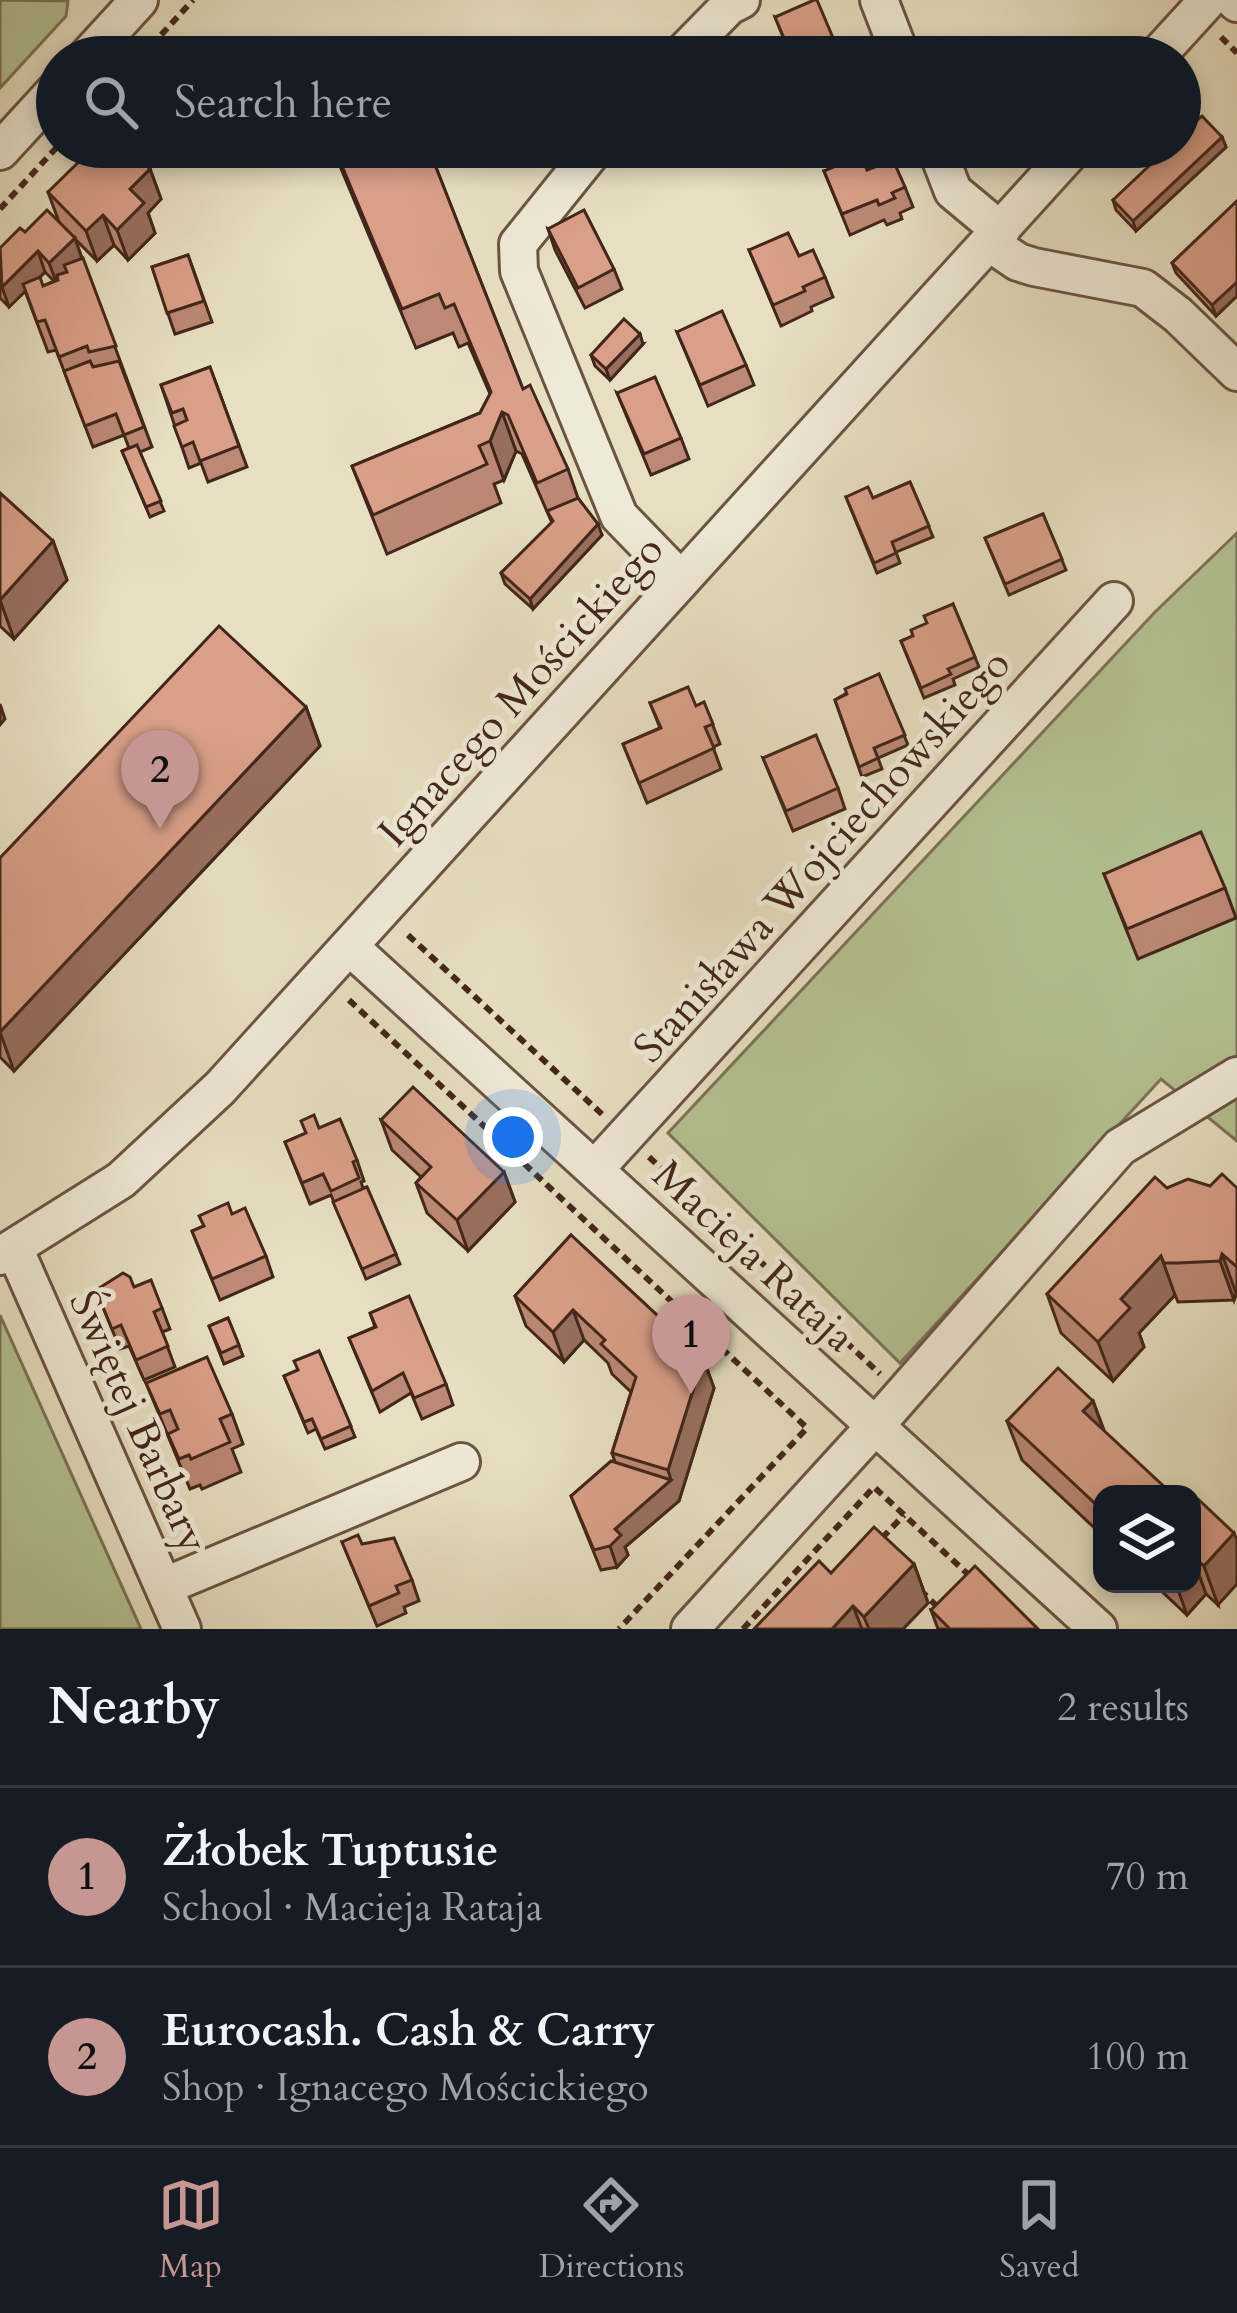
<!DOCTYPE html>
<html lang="en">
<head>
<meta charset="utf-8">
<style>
	body { margin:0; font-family:Cardo,serif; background:#20242c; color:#f1f3f6 }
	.controls { position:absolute; right:36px; bottom:36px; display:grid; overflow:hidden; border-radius:24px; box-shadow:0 6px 18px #0003 }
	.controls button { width:108px; height:108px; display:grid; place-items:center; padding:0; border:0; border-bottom:3px solid #363941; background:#171b24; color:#f1f3f6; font:60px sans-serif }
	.you { position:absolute; left:513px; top:1137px; width:42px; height:42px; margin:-30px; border:9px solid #fff; border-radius:50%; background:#1a73e8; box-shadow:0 0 0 18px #1a73e833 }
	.badge { display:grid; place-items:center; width:78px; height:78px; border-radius:50%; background:#c59692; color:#111; font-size:39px; font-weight:700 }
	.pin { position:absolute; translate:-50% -99px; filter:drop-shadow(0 3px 6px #0008) }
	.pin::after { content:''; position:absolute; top:63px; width:42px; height:36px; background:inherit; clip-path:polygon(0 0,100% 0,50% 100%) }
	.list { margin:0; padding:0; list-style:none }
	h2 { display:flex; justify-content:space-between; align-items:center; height:156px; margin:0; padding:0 48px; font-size:51px }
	h2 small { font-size:39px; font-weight:400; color:#9ea1a6 }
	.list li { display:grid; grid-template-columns:78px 1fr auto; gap:36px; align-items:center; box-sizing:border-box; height:180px; padding:0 48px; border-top:3px solid #363941 }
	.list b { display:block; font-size:45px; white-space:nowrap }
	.list p { margin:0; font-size:39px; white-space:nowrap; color:#9ea1a6 }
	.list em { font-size:39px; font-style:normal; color:#9ea1a6 }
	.icon { flex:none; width:66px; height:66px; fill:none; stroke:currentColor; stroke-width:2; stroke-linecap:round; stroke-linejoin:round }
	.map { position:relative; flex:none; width:1237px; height:1629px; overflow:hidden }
	.search { position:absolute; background:#171b24; box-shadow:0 6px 18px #0003; left:36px; right:36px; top:36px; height:132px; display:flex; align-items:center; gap:30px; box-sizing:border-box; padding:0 42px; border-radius:66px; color:#9ea1a6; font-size:45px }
	.sheet { height:516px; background:#171b24 }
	nav { display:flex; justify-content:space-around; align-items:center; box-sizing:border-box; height:168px; border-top:3px solid #363941; background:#171b24; font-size:33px; color:#9ea1a6 }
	nav a { display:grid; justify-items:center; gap:6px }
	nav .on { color:#c59692 }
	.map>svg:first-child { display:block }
</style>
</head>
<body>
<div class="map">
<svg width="1237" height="1629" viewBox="0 0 1237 1629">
	<rect width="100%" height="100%" fill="#e7dfc1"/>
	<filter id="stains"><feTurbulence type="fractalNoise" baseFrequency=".00167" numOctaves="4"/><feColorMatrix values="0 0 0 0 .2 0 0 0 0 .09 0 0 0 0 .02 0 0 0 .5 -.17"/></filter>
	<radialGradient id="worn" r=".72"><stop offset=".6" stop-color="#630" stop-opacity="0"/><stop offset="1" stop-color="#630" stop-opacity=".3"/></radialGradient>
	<g fill="#b4c293" stroke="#7c7457" stroke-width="3">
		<polygon points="0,0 68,1 66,16 0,88"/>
		<polygon points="1237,533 1237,1141 1161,1079 900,1363 668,1133 1155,612"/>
		<polygon points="0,1315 141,1629 0,1629"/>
	</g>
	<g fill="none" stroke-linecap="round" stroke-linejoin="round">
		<g stroke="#6c5444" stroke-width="42">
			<g id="minor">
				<polyline points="879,0 901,57"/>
				<polyline points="1234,0 1237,3"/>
				<polyline points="87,57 139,0"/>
				<polyline points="679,57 729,6 741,0"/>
				<polyline points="1156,57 1208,0"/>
				<polyline points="596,147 518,244 519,271 619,516 680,579"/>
				<polyline points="936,147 953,191 1001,231"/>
				<polyline points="0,151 57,89"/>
				<polyline points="990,243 1018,262 1034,267 1143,288 1178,315 1237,372"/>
				<polyline points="350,947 1098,1629"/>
				<polyline points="595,1169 1114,601"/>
				<polyline points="15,1250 182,1629"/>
				<polyline points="0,1256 121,1180 220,1088 1075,147"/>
				<polyline points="165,1586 461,1462"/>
				<polyline points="690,1629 875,1426 1120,1147 1237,1076"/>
			</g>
		</g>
		<g stroke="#43261b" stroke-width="6" stroke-dasharray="9 6" stroke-linecap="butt">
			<polyline points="1221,37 1237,53"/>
			<polyline points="141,57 193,0"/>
			<polyline points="1106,166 1123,147"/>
			<polyline points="0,209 57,147"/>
			<polyline points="408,935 604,1116"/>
			<polyline points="349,1000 807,1428 619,1629"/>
			<polyline points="649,1157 880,1374"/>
			<polyline points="882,1538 904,1515"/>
			<polyline points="920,1590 941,1610"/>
			<polyline points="743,1629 874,1487 972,1578"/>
		</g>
		<use href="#minor" stroke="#efead7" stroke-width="36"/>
	</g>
	<g fill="#bb8975" stroke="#43261b" stroke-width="3" fill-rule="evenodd">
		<polygon points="775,17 836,45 841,57 791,57"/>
		<polygon points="1222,137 1226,147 1136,231 1116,210 1113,200"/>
		<polygon points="332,147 428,147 523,389 568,469 578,498 602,535 533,609 505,584 501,573 552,523 522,454 516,451 504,480 494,484 501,503 387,554 352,466 480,413 490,394 468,343 459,347 453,333 416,348"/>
		<path d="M150,169L161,199L148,213L155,233L128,260L114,245L97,261L75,239L152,447L140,452L164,511L150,517L122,451L129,448L124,435L93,447L56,350L48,352L25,291L9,307L0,298V248L25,232L59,222L48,192ZM45,272L54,281L43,286L39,278Z"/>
		<polygon points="867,170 905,187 913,207 900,213 902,219 887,225 884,220 850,235 824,171"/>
		<polygon points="1237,201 1237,296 1216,316 1176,273 1172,263"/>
		<polygon points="548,229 614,269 622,289 585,308 555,250"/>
		<polygon points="749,250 799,256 825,277 833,297 811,307 812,311 781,326"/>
		<polygon points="188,255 212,322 175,334 152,267"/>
		<polygon points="677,332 746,365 754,385 708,406"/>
		<polygon points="643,344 610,380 595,366 591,355"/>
		<polygon points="210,367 247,467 208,482 201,463 189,468 161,385"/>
		<polygon points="617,393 681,438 689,459 651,475"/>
		<polygon points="910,482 933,537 896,552 900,563 877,573 846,497 873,498"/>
		<polygon points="0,493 53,541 67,580 14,639 0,626"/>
		<polygon points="1043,514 1066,570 1009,595 985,538"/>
		<polygon points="953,604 979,667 953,679 955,685 924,698 901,641 913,636"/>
		<polygon points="879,674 908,745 878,758 882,769 862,777 835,700"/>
		<polygon points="704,702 720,744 713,747 721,769 647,803 623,744 660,728 650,703 696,706"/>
		<polygon points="306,707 320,746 14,1071 0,1057 0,858"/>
		<polygon points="763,758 838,788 845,809 793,831"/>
		<polygon points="1104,874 1225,888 1236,918 1138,959"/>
		<polygon points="381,1120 504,1172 515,1202 468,1251 427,1213 416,1183 421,1177 392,1150"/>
		<polygon points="319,1128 357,1160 364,1181 361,1182 363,1188 367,1187 400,1264 366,1279 331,1195 310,1204 285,1142"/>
		<polygon points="1210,1186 1237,1188 1237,1293 1234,1300 1178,1302 1175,1295 1139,1333 1144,1347 1113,1381 1061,1333 1047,1294 1167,1188"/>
		<polygon points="232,1214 266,1256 273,1277 220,1300 192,1231"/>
		<polygon points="571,1235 703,1358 714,1388 679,1501 625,1547 628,1555 617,1567 601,1570 571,1496 615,1462 612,1453 631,1392 612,1374 608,1363 584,1340 564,1362 526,1326 515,1296"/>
		<polygon points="134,1287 162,1308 170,1329 162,1332 175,1367 144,1380 129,1346 120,1349 96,1290"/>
		<polygon points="370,1313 446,1384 453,1405 422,1419 411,1393 380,1412 349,1338 375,1327"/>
		<polygon points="228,1318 243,1356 224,1364 209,1326"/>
		<polygon points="319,1351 355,1437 325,1449 316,1429 308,1433 284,1376 298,1370"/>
		<polygon points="146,1383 232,1414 243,1444 232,1449 241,1472 202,1489 200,1485 190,1489"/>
		<polygon points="1093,1401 1104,1430 1102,1535 1022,1460 1007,1421"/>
		<polygon points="1192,1508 1218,1605 1206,1594 1187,1615 1154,1584 1192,1584"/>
		<polygon points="342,1542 362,1544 412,1580 419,1601 404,1607 406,1613 377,1626"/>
		<polygon points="914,1564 928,1603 903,1629 754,1629"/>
		<polygon points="931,1610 1038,1629 938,1629"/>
	</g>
	<g fill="#986f5f" stroke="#43261b" stroke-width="3">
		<polygon points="1222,137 1226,147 1136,231 1133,221"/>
		<polygon points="150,169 161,199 148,213 155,233 128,260 117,230 130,189"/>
		<polygon points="103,215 114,245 97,261 86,231"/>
		<polygon points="75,238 82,259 57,284 49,263"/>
		<polygon points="38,251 45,272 9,307 2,287"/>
		<polygon points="1237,282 1237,296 1216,316 1212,305"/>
		<polygon points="640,334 643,344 610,380 606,369"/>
		<polygon points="502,412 516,451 504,480 490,441"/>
		<polygon points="598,524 602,535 533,609 530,599"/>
		<polygon points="53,541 67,580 14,639 0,600"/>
		<polygon points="0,704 5,719 0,725"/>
		<polygon points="306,707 320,746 14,1071 0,1032"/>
		<polygon points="504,1172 515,1202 468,1251 457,1220"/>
		<polygon points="1222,1254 1236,1293 1234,1300 1220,1261"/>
		<polygon points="1161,1256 1175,1295 1139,1333 1144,1347 1113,1381 1098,1342 1121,1299"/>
		<polygon points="573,1310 584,1340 564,1362 553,1332"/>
		<polygon points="703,1358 714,1388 679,1501 625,1547 628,1555 617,1567 610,1546 615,1529 671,1480 668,1470"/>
		<polygon points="1093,1401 1107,1440 1083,1411"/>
		<polygon points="1234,1533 1237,1540 1237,1584 1218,1605 1204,1566"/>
		<polygon points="1192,1555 1206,1594 1187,1615 1176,1584 1192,1584"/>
		<polygon points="914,1564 928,1603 903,1629 869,1629 864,1617"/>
		<polygon points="853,1606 862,1629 832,1629"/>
	</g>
	<g fill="#d99f88" stroke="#43261b" stroke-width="3">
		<polygon points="814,0 817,0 836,45 808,57 792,57 775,17"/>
		<polygon points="386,39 393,57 351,57"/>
		<polygon points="1202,116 1222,137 1133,221 1113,200 1169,147 1180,147 1180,136"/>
		<polygon points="94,147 128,147 150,169 130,189 144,203 117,230 103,215 86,231 48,192"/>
		<polygon points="334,147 428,147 523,389 530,385 568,469 537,483 508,415 502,412 490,441 479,446 487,464 373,515 352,466 480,413 491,392 454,304 445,308 439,294 402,309"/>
		<polygon points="861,155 867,170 893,160 905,187 892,193 895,198 879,205 877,200 842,214 824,171"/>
		<polygon points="1237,201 1237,282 1212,305 1172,263"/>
		<polygon points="47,210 75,238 49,263 38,251 2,287 0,248 20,228 25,232"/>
		<polygon points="584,210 614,269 578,288 548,229"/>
		<polygon points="788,233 799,256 813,250 825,277 803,287 805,291 773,305 749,250"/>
		<polygon points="188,255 204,301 167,313 152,267"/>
		<polygon points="83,258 116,346 89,352 87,346 59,357 45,320 37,322 23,284 40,277 43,286 58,280 57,275 67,272 64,265"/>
		<polygon points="722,311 746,365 700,385 677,332"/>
		<polygon points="624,319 640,334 606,369 591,355"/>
		<polygon points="90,361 93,367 119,361 144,427 124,435 116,414 85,426 64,371"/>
		<polygon points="210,367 239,446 200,461 193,442 182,447 174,426 187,420 183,409 172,413 161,385"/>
		<polygon points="655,377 681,438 644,454 617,393"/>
		<polygon points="137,445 161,501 146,507 122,451"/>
		<polygon points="910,482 929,526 892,542 896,553 874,563 846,497 868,487 873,498"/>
		<polygon points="0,493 53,541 0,600"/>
		<polygon points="578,498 598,524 530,599 501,573 553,521 547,511"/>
		<polygon points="1043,514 1062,559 1005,584 985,538"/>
		<polygon points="953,604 975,657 948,669 951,674 921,688 901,641 913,636 911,630 927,623 924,616"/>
		<polygon points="219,626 306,707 0,1032 0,858"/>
		<polygon points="879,674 905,735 874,748 878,758 859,767 835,700 847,694 845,689"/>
		<polygon points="688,687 696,706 704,702 713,724 705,727 714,748 639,783 623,744 661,728 650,703"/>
		<polygon points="816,735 838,788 786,811 763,758"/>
		<polygon points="1201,832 1225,888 1127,929 1104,874"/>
		<polygon points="413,1087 504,1172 457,1220 416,1183 431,1167 381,1120"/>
		<polygon points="314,1115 319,1128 340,1119 357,1160 353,1162 359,1178 331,1191 323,1174 302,1183 285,1142 306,1133 301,1121"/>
		<polygon points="1222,1174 1237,1188 1237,1267 1222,1254 1220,1261 1178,1263 1164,1263 1161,1256 1121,1299 1130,1308 1098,1342 1047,1294 1155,1177 1167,1188 1188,1179 1210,1186"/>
		<polygon points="367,1187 396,1254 362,1269 333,1202"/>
		<polygon points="228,1203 232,1214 245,1208 266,1256 212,1279 192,1231 204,1226 199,1216"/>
		<polygon points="571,1235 703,1358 668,1470 612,1453 636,1377 601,1344 605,1340 573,1310 553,1332 515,1296"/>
		<polygon points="123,1273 130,1277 134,1287 151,1280 162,1308 154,1312 168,1346 136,1360 121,1325 112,1329 96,1290"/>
		<polygon points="409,1296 446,1384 414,1398 403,1373 372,1391 349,1338 376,1327 370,1313"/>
		<polygon points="228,1318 239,1345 221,1353 209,1326"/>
		<polygon points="319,1351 351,1426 321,1439 312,1419 304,1422 284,1376 298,1370 294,1361"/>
		<polygon points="207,1357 232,1414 220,1419 230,1442 191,1459 189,1455 179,1459 168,1434 178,1429 170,1410 160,1414 146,1383"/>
		<polygon points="1058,1368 1093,1401 1083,1411 1172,1494 1102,1494 1102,1510 1007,1421"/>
		<polygon points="611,1461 671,1480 615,1529 621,1535 610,1546 594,1550 571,1496"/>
		<polygon points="1199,1500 1234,1533 1204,1566 1192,1555 1192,1508"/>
		<polygon points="874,1527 914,1564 864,1617 853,1606 832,1629 754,1629 819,1561 831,1573"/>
		<polygon points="358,1535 362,1544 394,1538 412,1580 396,1586 399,1593 369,1606 342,1542"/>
		<polygon points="975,1566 1038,1629 950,1629 931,1610"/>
	</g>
	<g text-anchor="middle" stroke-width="10" stroke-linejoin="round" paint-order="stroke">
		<g font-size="42" fill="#43261b" stroke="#efead7">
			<text transform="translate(520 690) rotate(-48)" y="15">Ignacego Mościckiego</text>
			<text transform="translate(821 855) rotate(-48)" y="15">Stanisława Wojciechowskiego</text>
			<text transform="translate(755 1255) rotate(43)" y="15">Macieja Rataja</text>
			<text transform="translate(140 1421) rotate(66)" y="15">Świętej Barbary</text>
		</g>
	</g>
	<rect width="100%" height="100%" filter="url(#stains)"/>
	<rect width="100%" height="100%" fill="url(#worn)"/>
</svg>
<div class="controls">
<button><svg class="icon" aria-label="layers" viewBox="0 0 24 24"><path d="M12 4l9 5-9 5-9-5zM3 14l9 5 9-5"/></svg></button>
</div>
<div class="you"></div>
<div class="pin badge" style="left:691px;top:1394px">1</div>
<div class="pin badge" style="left:160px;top:829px">2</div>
<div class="search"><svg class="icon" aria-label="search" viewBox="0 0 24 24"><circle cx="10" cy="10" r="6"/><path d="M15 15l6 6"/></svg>Search here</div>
</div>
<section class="sheet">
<h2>Nearby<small>2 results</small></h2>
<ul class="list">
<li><span class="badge">1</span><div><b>Żłobek Tuptusie</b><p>School · Macieja Rataja</p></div><em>70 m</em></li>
<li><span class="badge">2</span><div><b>Eurocash. Cash &amp; Carry</b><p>Shop · Ignacego Mościckiego</p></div><em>100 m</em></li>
</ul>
</section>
<nav>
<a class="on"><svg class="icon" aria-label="map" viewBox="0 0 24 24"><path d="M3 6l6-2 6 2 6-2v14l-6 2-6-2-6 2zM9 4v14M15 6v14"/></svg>Map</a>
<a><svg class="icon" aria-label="directions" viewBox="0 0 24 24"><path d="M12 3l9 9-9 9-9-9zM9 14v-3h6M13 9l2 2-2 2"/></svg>Directions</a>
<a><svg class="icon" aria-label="saved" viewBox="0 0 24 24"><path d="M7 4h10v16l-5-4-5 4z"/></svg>Saved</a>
</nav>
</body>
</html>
